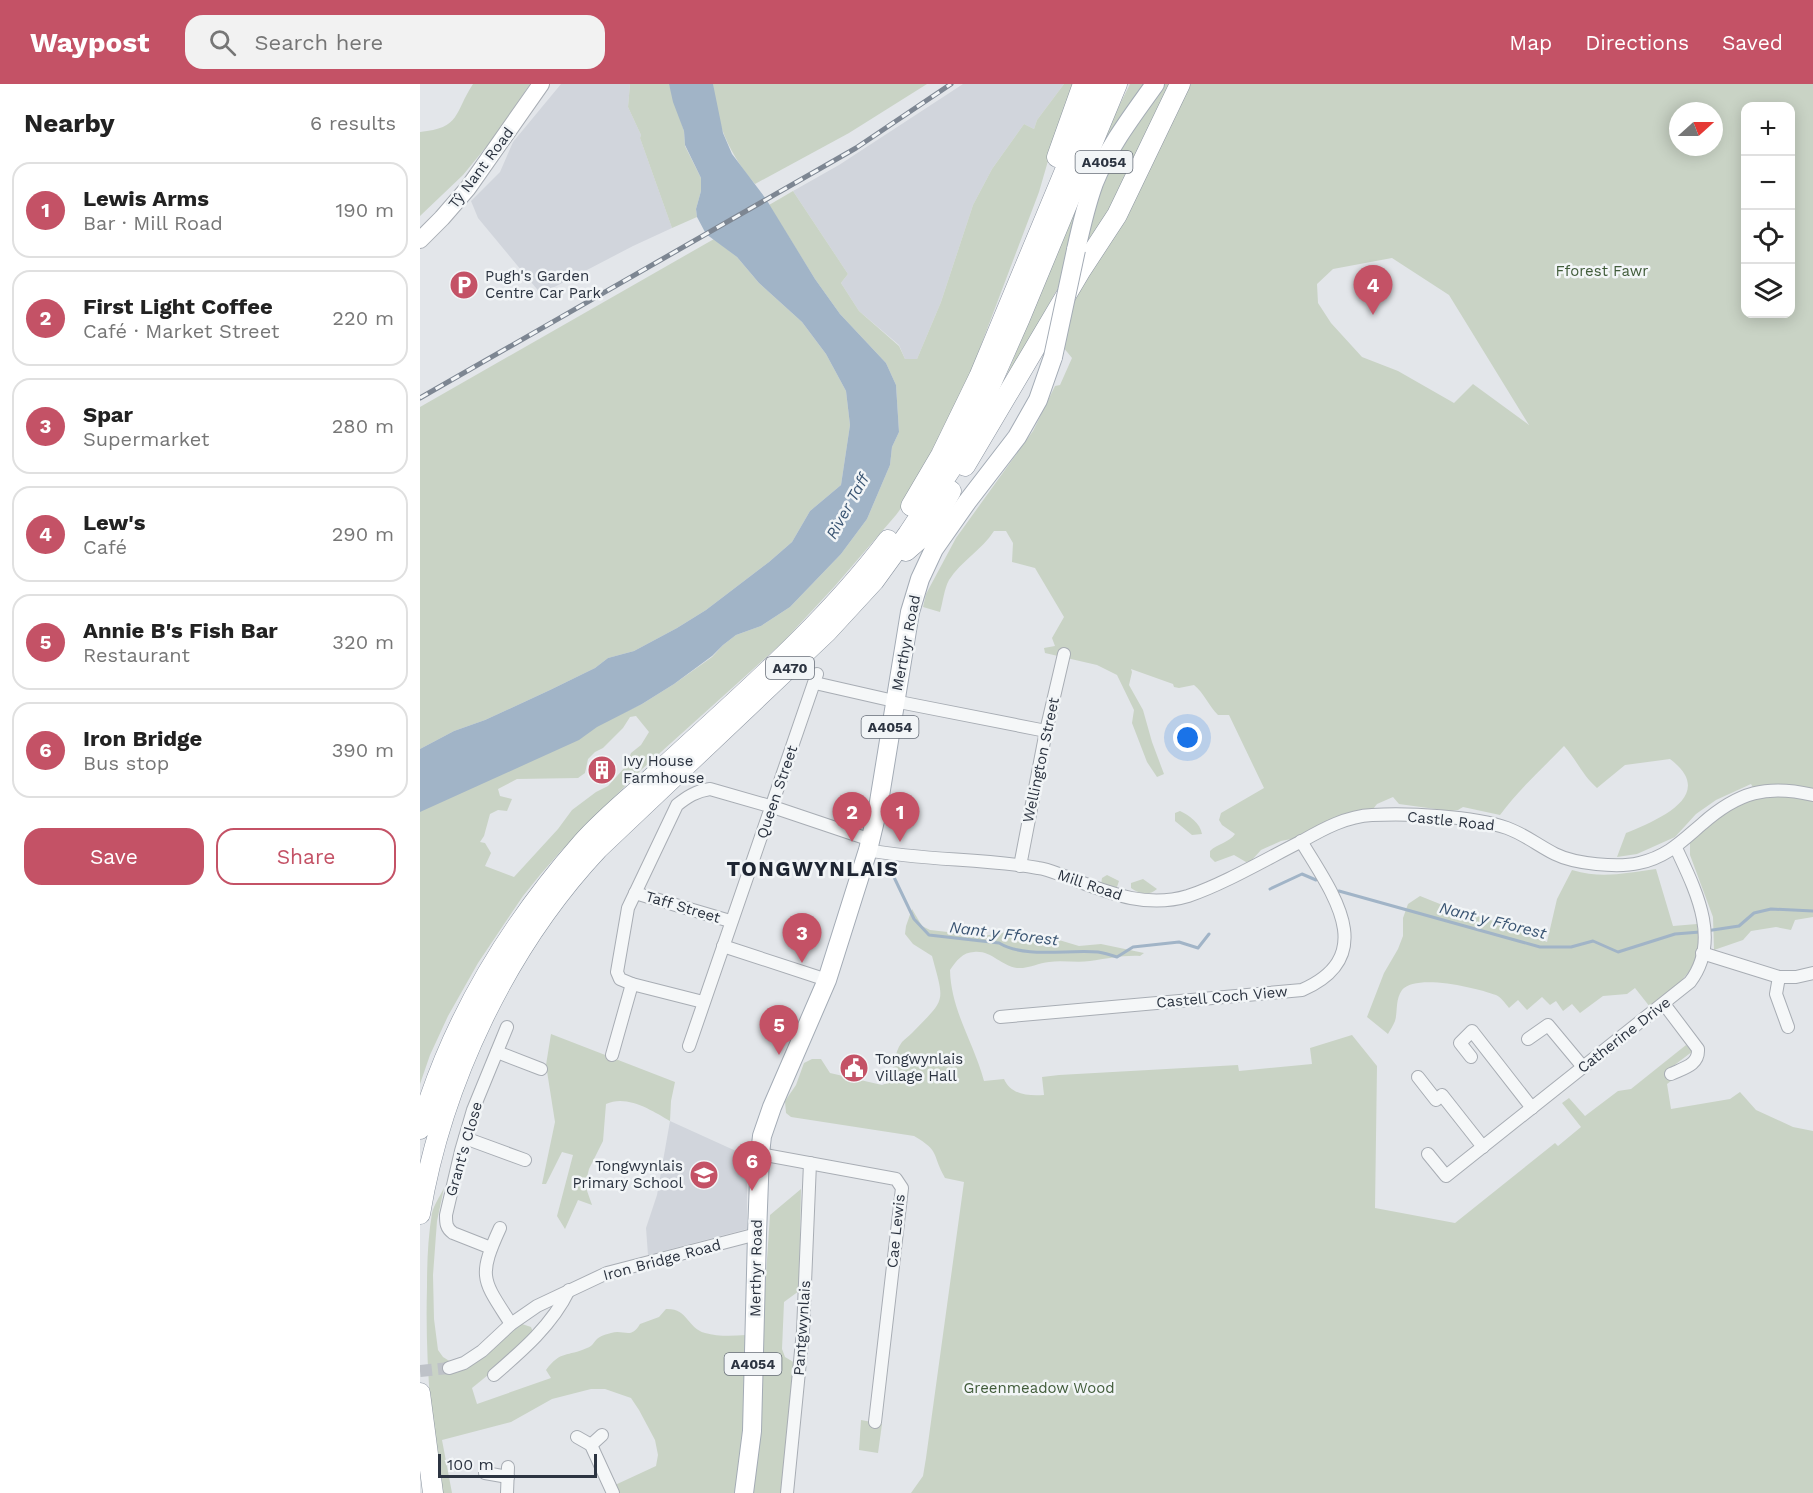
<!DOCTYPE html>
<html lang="en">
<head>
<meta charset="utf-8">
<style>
	body { margin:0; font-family:"Work Sans",sans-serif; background:#f2f2f2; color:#222 }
	.controls { position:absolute; right:18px; top:18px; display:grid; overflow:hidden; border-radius:12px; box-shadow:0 3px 15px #0003 }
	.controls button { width:54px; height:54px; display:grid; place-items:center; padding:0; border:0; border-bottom:2px solid #e0e0e0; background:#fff; color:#222; font:30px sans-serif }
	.compass { position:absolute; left:1249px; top:18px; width:54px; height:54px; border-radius:50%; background:#fff; box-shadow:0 3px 15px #0003; rotate:69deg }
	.scale { position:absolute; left:18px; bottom:15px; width:159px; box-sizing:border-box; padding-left:6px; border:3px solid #2c3441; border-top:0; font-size:16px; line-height:21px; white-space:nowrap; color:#2c3441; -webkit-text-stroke:4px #f2f5f7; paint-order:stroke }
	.you { position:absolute; left:768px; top:654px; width:21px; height:21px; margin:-15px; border:4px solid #fff; border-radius:50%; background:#1a73e8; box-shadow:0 0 0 9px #1a73e833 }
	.badge { display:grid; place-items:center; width:39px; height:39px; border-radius:50%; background:#c45266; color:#fff; font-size:20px; font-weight:700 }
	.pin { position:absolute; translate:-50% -50px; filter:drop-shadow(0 2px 3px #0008) }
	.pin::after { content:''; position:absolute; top:32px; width:21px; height:18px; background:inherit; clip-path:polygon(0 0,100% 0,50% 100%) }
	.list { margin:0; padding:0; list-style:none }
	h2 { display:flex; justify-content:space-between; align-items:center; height:78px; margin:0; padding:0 24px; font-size:26px }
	h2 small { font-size:20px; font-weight:400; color:#767676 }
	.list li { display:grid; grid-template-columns:39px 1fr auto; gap:18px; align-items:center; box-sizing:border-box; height:96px; margin:0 12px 12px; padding:0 12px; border:2px solid #e0e0e0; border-radius:18px }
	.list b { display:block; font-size:22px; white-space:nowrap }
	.list p { margin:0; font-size:20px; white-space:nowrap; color:#767676 }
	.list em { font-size:20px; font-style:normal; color:#767676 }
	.actions { display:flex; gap:12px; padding:18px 24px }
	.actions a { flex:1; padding:14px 0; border:2px solid #c45266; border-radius:18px; text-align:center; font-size:21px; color:#c45266 }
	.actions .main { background:#c45266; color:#fff }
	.icon { flex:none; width:33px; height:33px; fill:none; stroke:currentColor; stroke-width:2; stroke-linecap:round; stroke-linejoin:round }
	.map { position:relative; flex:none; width:1393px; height:1409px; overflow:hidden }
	header { display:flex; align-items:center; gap:36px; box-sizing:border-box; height:84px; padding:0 30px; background:#c45266; color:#fff }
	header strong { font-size:28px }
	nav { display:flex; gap:33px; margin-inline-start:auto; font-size:21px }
	.search { width:420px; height:54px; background:#f2f2f2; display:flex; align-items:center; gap:15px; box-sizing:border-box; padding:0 21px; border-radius:18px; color:#767676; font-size:22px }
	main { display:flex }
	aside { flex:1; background:#fff }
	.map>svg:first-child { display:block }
</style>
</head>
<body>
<header>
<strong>Waypost</strong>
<div class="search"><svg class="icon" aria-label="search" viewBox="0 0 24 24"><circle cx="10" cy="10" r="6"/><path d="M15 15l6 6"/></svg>Search here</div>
<nav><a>Map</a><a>Directions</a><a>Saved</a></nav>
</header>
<main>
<aside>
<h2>Nearby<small>6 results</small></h2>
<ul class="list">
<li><span class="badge">1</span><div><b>Lewis Arms</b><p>Bar · Mill Road</p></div><em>190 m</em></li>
<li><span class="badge">2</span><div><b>First Light Coffee</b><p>Café · Market Street</p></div><em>220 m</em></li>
<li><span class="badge">3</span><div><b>Spar</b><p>Supermarket</p></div><em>280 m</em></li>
<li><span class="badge">4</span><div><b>Lew's</b><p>Café</p></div><em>290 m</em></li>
<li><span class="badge">5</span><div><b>Annie B's Fish Bar</b><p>Restaurant</p></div><em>320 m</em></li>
<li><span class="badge">6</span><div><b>Iron Bridge</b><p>Bus stop</p></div><em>390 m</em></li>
</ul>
<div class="actions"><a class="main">Save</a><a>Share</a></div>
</aside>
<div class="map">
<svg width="1393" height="1409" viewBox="0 0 1393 1409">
	<rect width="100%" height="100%" fill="#e3e6ea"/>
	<g fill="#d1d5dc">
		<polygon points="141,0 210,0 208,23 221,51 220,54 252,144 213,162 121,210 58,134 51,117 80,88 93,58"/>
		<polygon points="543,0 644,0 617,36 614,45 604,40 572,85 553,121 521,218 497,275 485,275 479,261 439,227 421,199 428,190 373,107 419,81"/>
		<polygon points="250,1037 327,1072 327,1145 228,1171 226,1144 237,1111"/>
	</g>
	<g fill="#c9d3c5" fill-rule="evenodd">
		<path d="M53,0H110L71,57L43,91L0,132V48C41,44 34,29 53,0Z"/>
		<polygon points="210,0 249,0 264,47 265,62 281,94 281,107 276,125 277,133 252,144 220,54 221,51 208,23"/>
		<path d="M293,0H507L429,49L335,100C311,73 294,37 293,0Z"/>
		<path d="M644,0H655L641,32L619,108L544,306L490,412L476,431L414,503L363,558L221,686L140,768L120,791L103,812L58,879L28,932L10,971L0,1000V725L222,620L254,600L292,573L303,561L316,551L341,542L370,523L421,470L447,435L470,381L472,363L479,348L476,301L466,279L420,230L395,195L349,121L373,107L428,190L421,199L439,227L479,262L485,275H497L521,218L553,121L572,85L604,40L614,45L617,36ZM216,632L229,648L221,661L211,669L206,682L188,702L176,708L152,726L138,745L94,793L65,782L71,769L65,759L60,758L64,752L70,730L78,726L87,727L92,715L80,712L78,705L97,695L158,694L165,689L168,675L175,668L183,664L203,644L210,633Z"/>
		<polygon points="710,0 726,0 656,129 640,200 579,310 690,40"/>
		<path d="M745,0H753L704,100L665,165C669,150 671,135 676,120C689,76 718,37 745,0Z"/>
		<path d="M771,0H1393V833L1375,836L1371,846L1356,843L1331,847L1323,856L1294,866L1293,833L1270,771V752L1335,707L1331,700L1296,716L1276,730L1255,753L1217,770L1197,773L1206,749C1238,736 1298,711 1250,675L1205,681L1177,704C1163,692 1156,675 1144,662C1122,685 1098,706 1080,731L1043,723L1038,726L1030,727L979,720L973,713L957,720L953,725L876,754L861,757L841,766L831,777L826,778L814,771L795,778L790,773V767C797,760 810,758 815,750L802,741L799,736L801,729L844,704L809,631H798C789,622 784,609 774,601L759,604L754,603L753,600L711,585L712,588L709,601L723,626L732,658L744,690L737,693L727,678L712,639L714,626L697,591L677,581L625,569L624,564L635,562L632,554L644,533L615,484L592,478L593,459L586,447H574C562,466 541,477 529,496C524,505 523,518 520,528L503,523L506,510L536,454L613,347L635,302L640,301L652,274L643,263L655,213ZM1326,22H1370V230H1326ZM1258,27H1294V63H1258ZM972,174L1029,211L1109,341L1053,300L1034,319L978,287L942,273L911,239L898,219L897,200L913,185Z"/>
		<polygon points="294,155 317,173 339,199 382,238 406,270 426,307 430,341 421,401 390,427 372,458 349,478 286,526 257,544 214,567 188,574 175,584 130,606 65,636 34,647 0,665 0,323"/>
		<path d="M760,727C769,731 780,739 782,750L772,751L755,737V729Z"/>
		<path d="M1236,785L1253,842L1277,840C1278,847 1279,856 1278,864C1275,891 1250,907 1230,923L1215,904L1207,910L1183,912L1160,929L1152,920L1143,927L1136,917L1130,921L1122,913L1107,926L1098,916L1089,924C1085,919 1081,913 1076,911C1057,904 996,889 982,906C975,916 978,927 975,937C973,942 970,946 968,950L947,933L964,889L978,865L983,852V834L988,820L1000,812L1025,822L1080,839L1127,858L1137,815L1152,786C1183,795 1204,789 1236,785Z"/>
		<polygon points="687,791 699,797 697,803 692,806 681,801 682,794"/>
		<path d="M723,795L737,805C729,812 719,810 711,804V799Z"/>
		<path d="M492,825L502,842L510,846L563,852L587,848L619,850L659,862L681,860L724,869L720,872C703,871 686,875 670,877C657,879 642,876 629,878C619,879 607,885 597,884C581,882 571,866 554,868C543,868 536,877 530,886C531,927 554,959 564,997L584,995C591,1011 608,1012 624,1011L622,993L639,991L818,981L819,987L892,980L890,964L932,951L957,982L955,1124L1035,1139L1135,1059L1138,1062L1161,1043L1142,1019L1149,1014L1165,1032L1198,1007L1211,1005L1266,961L1273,967L1248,986L1251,997L1247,1000L1251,1025L1310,1015L1320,1008L1336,1026L1373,1043L1393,1047V1409H491L503,1392L506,1374L544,1098L525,1094C511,1069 521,1068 494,1052L371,1033L366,1029L365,1017L376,1001L384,979L392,975H401L410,989L462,1001L470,998C475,984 473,970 482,958C485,955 489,952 492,949C526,914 525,920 512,872L493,860L485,850L486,842Z"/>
		<path d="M131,950L255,998L251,1017L250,1037C233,1027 207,1010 186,1020L183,1057L169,1085L165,1101L172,1121L158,1116L145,1145L137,1132L153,1071L142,1068L126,1100H122L135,1038L126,981Z"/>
		<path d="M24,1104L17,1137L13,1191L14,1235L18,1266L23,1273L31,1278L36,1289L52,1280L102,1240L111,1243L113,1248L68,1291L52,1304L57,1320L131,1294L126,1286C141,1266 147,1273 167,1264C173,1262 173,1259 177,1255C180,1252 187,1250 191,1249C204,1245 211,1256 220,1240L239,1233L246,1225C268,1224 267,1244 285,1249C302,1254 324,1251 342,1250L350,1131L381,1105L379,1207L364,1218L362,1265L365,1273L375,1279L362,1409H198L195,1401L236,1382L238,1371L235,1356L219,1326L211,1314L185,1305H171L132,1315L91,1338L22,1356L32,1409H20C11,1341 5,1272 7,1203C7,1178 8,1153 12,1129C14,1121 20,1112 24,1104Z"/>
		<polygon points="441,1336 462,1340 458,1369 439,1366"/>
	</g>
	<polygon fill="#a1b4c7" points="249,0 293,0 303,49 312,70 346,115 395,195 420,230 466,279 476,301 479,348 472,363 470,381 447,435 421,470 370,523 341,542 316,551 303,561 292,572 254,600 222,620 177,643 159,656 0,728 0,665 34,647 65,636 130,606 175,584 188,574 214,567 257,544 286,526 349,478 372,458 390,427 421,401 430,341 426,307 406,270 382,238 339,199 317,173 286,150 277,133 276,125 281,107 281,94 265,61 264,47 253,18"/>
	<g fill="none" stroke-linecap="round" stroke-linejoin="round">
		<g stroke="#a1b4c7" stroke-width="3">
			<path d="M472,789L494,835L509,851L579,859C606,875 648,865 678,868C685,869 691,871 697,873L713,863L759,858L778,864L789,850"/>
			<polyline points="850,805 882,790 896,796"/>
			<polyline points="919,807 1120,863 1151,863 1173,857 1198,868 1255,850 1280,848"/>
			<polyline points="1286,847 1319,842 1334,829 1351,825 1393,827"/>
		</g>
		<polyline stroke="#bec2c8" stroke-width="12" stroke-dasharray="12 6" stroke-linecap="butt" points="0,1287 29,1284"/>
		<g stroke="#a8adb4" stroke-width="14">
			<g id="minor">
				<polyline points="395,599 474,617 626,647"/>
				<path d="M448,766C504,777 562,774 618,784C628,785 638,790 647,793C687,808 725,825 768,812C804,800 848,774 882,757C903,745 927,732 952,731C989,729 1052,732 1087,744C1104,750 1119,762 1135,770C1155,780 1198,784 1219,779C1247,773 1262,757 1282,740C1318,708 1347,700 1393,711"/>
				<polyline points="600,782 626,647 644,570"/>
				<polyline points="215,809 310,837"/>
				<polyline points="303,862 407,896"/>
				<polyline points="1282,869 1359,893 1376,893 1393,889"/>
				<polyline points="1359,893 1356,910 1368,943"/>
				<path d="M283,918L212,900L200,895L197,888L208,824L257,721C267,713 276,707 290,705L353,723L451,756"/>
				<path d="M1244,920L1278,965C1279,981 1264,984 1251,990"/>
				<path d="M580,933L882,906C962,871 910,806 881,757"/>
				<polyline points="1108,955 1128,941 1163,983"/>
				<polyline points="269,962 397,590"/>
				<polyline points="77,968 121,985"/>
				<polyline points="192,971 212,900"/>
				<polyline points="1051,973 1040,959 1052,947 1112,1024"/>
				<polyline points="998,993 1016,1016 1022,1011 1063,1063"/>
				<polyline points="45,1054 105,1076"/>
				<polyline points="340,1070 476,1095 482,1104 455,1338"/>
				<path d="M1008,1070L1026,1092L1270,898C1302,856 1275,805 1256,764"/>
				<path d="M80,1144C57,1194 63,1196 91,1240"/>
				<path d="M71,1164L33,1149C26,1144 26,1139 26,1131L41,1067L53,1026L87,943"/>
				<polyline points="29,1284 44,1279 62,1267 91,1240 117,1222 187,1189 337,1150"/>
				<path d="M74,1291C103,1266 132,1241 149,1206"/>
				<polyline points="157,1353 171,1361 193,1409"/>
				<polyline points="171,1361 182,1351"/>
				<polyline points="65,1389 88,1393"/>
				<polyline points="87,1409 88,1383"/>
				<polyline points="367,1409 383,1247 390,1079"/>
			</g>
		</g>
		<g stroke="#a8adb4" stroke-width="18">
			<polyline id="secondary" points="0,156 22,134 48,104 121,0"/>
		</g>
		<g stroke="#a3abb5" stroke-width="20">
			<g id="primary">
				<path d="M656,166C661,143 666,121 674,99C688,63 713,31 735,0"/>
				<polyline points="324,1409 332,1347 337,1150 340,1070 342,1052 352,1023 407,896 448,766 458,724 490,528 500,495 514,465 547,418 597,353 618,316 633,273"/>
			</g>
		</g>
		<g stroke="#8b94a0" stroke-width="21">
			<g id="trunk">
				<polyline points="637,73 663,0"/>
				<polyline points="545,382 661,186 697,131 760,0"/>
				<polyline points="491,422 521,371 559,293 681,0"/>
				<polyline points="486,467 509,447 531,407"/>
				<path d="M0,1045C31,938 89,842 162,759C185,733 213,711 238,688C318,614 402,543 468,456"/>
				<path d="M0,1130C22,998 87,862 178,765L407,548L454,497L488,450L531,385L554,338L600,234L697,0"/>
				<polyline points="0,1309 13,1409"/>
			</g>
		</g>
		<use href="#minor" stroke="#f5f7f8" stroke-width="12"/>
		<use href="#secondary" stroke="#fff" stroke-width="16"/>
		<use href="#primary" stroke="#fff" stroke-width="18"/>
		<use href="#trunk" stroke="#fff" stroke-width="20"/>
		<g stroke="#7d8692" stroke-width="5">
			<polyline id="rail" points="0,314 436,64 531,0"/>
		</g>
		<use href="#rail" stroke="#f2f5f7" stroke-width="3" stroke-dasharray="9" stroke-linecap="butt"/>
		<g stroke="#a3abb5" stroke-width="20" stroke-linecap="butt">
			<polyline id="primary-bridge" points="633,273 656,166"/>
		</g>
		<use href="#primary-bridge" stroke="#fff" stroke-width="18"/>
	</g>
	<defs>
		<g id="parking-disc" transform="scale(1.5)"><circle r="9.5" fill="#c45266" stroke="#f2f5f7"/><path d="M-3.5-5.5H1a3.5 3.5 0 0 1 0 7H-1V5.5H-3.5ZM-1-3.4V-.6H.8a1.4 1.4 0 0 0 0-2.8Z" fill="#fff"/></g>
		<g id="building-disc" transform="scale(1.5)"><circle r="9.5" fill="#c45266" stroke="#f2f5f7"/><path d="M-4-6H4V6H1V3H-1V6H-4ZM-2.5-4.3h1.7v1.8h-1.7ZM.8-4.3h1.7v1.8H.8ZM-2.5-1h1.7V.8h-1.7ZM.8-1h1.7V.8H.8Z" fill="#fff"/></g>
		<g id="civic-disc" transform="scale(1.5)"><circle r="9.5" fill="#c45266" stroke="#f2f5f7"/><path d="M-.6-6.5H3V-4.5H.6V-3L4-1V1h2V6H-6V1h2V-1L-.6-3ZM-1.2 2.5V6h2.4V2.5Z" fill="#fff"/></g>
		<g id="school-disc" transform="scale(1.5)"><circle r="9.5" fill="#c45266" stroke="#f2f5f7"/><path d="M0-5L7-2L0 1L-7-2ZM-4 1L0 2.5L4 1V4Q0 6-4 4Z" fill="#fff"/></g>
	</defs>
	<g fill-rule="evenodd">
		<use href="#parking-disc" x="44" y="201"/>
		<use href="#building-disc" x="182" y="686"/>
		<use href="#civic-disc" x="434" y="984"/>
		<use href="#school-disc" x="284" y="1091"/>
	</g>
	<g text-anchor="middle" stroke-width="5" stroke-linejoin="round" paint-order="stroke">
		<g fill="#f2f5f7" stroke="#676e78" stroke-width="1.5">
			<rect x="655.5" y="67" width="57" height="22" rx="4.5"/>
			<rect x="346" y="573" width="48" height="22" rx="4.5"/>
			<rect x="441.5" y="632" width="57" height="22" rx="4.5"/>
			<rect x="304.5" y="1269" width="57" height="22" rx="4.5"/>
		</g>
		<g font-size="14" font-weight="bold" fill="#2c3441">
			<text x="684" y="83">A4054</text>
			<text x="370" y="589">A470</text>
			<text x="470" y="648">A4054</text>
			<text x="333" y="1285">A4054</text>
		</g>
		<g font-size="15" fill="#2c3441" stroke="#f2f5f7">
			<text transform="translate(61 84) rotate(-53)" y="5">Tŷ Nant Road</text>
			<text transform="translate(486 559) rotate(-79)" y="5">Merthyr Road</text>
			<text transform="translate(621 676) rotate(-78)" y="5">Wellington Street</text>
			<text transform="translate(357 708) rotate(-71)" y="5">Queen Street</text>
			<text transform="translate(1031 737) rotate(6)" y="5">Castle Road</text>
			<text transform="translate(670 801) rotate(19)" y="5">Mill Road</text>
			<text transform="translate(263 823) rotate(17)" y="5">Taff Street</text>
			<text transform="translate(802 913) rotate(-5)" y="5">Castell Coch View</text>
			<text transform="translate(1204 951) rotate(-38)" y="5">Catherine Drive</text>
			<text transform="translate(44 1065) rotate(-74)" y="5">Grant's Close</text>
			<text transform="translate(476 1147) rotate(-84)" y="5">Cae Lewis</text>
			<text transform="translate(242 1176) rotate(-15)" y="5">Iron Bridge Road</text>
			<text transform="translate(336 1184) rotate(-89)" y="5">Merthyr Road</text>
			<text transform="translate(382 1244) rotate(-86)" y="5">Pantgwynlais</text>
		</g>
		<g font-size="15" fill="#415c3a" stroke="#f2f5f7">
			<text x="1182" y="192">Fforest Fawr</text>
			<text x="619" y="1309">Greenmeadow Wood</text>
		</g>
		<g font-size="15" fill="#2c3441" stroke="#f2f5f7" text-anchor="start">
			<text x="65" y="197">Pugh's Garden<tspan x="65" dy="17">Centre Car Park</tspan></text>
			<text x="203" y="682">Ivy House<tspan x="203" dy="17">Farmhouse</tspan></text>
			<text x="455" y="980">Tongwynlais<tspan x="455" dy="17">Village Hall</tspan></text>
			<text x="263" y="1087" text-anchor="end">Tongwynlais<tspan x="263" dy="17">Primary School</tspan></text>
		</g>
		<g font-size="16" font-style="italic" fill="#395472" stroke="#f2f5f7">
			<text transform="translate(427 422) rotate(-61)" y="6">River Taff</text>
			<text transform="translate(1073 836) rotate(14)" y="6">Nant y Fforest</text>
			<text transform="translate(584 849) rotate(7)" y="6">Nant y Fforest</text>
		</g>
		<g font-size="21" font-weight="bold" letter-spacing="1.5" fill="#1e2532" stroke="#f2f5f7">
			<text x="393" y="792">TONGWYNLAIS</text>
		</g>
	</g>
</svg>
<div class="controls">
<button>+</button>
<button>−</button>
<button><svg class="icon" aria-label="locate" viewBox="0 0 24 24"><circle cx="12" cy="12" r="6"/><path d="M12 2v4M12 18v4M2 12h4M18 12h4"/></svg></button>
<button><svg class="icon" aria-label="layers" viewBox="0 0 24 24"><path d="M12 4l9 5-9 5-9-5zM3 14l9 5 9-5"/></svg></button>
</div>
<svg class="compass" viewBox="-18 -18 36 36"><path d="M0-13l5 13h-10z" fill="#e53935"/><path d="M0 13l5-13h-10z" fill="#767676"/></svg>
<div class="scale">100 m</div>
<div class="you"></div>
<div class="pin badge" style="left:480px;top:758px">1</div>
<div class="pin badge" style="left:432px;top:758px">2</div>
<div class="pin badge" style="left:382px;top:879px">3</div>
<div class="pin badge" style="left:953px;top:231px">4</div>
<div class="pin badge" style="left:359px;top:971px">5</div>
<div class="pin badge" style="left:332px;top:1107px">6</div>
</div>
</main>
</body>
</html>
